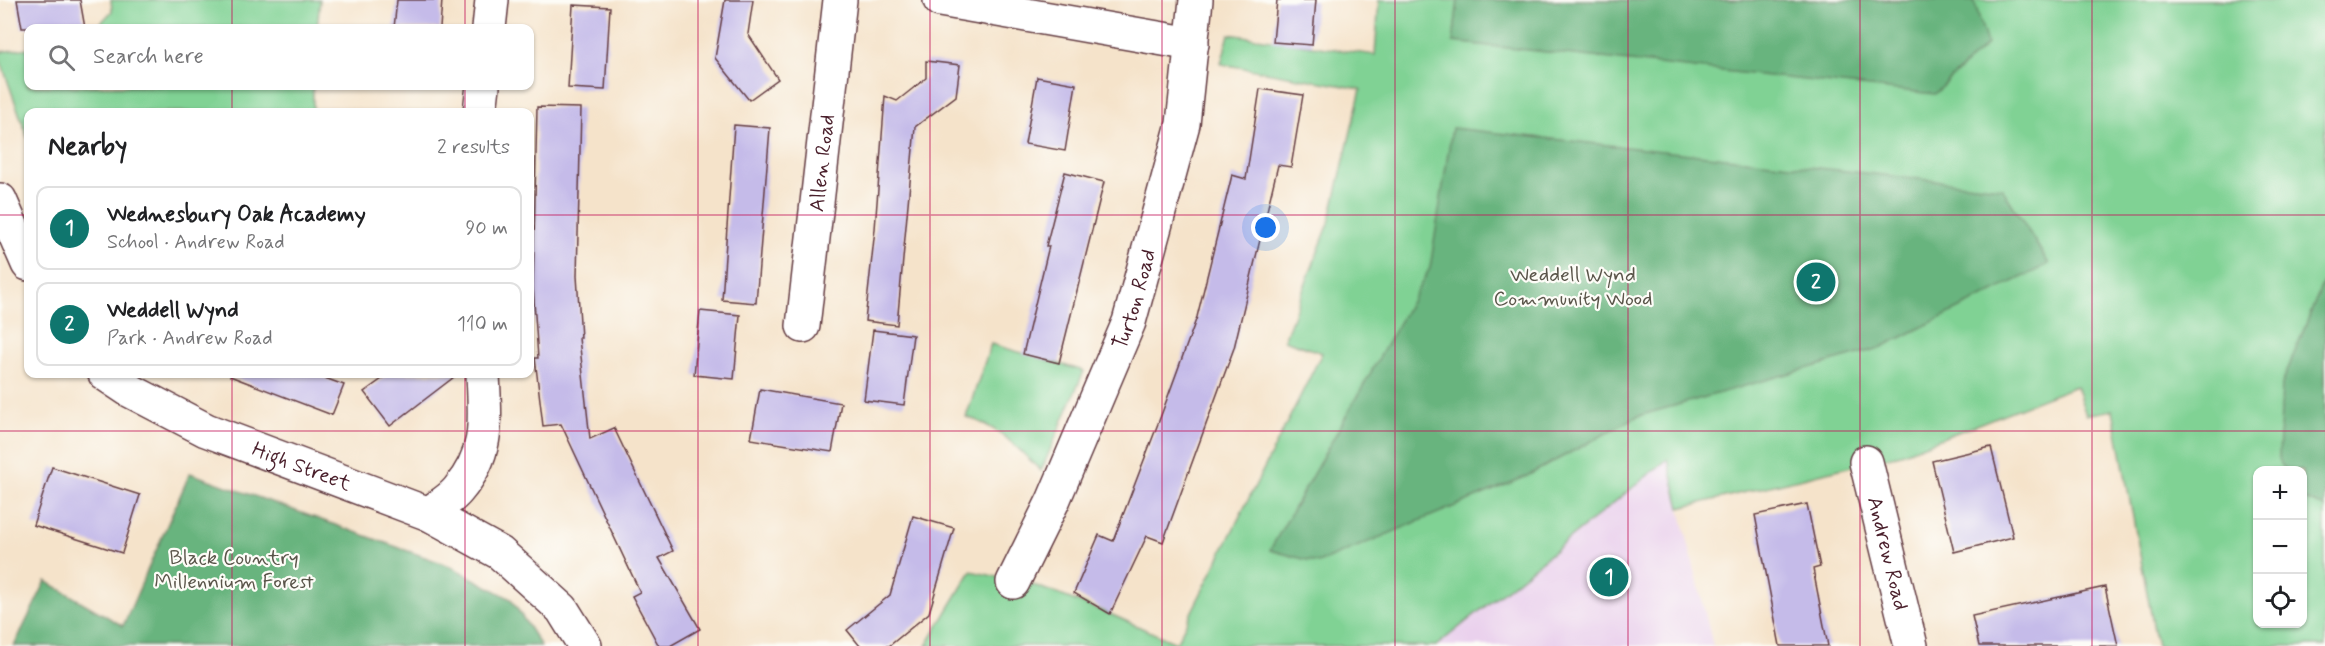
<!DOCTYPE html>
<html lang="en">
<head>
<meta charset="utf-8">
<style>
	body { margin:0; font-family:Mynerve,sans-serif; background:#f6f6f6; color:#202124 }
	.controls { position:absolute; right:18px; bottom:18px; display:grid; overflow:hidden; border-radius:12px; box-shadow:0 2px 4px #0004 }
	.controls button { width:54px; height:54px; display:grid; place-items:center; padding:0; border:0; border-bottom:2px solid #e0e0e0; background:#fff; color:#202124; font:30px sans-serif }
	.you { position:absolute; left:1266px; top:228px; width:21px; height:21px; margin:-15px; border:4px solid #fff; border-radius:50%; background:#1a73e8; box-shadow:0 0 0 9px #1a73e833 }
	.badge { display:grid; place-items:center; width:39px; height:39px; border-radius:50%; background:#0f766e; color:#fff; font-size:20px; font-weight:700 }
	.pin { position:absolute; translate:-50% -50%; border:3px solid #fff; box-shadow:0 2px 6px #0006 }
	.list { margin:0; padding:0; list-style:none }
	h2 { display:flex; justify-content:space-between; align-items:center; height:78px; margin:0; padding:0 24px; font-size:26px }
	h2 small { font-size:20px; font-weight:400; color:#757577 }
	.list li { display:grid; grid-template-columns:39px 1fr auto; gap:18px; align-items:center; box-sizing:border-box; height:84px; margin:0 12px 12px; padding:0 12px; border:2px solid #e0e0e0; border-radius:12px }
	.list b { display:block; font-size:22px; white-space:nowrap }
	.list p { margin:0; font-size:20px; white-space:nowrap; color:#757577 }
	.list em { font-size:20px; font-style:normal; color:#757577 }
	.icon { flex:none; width:33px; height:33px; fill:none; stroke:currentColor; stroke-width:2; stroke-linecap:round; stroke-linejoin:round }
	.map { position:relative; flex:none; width:2325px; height:646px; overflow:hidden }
	.search { position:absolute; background:#fff; box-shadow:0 2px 4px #0004; left:24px; top:24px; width:510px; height:66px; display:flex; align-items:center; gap:15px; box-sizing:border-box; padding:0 21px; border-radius:12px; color:#757577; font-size:22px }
	.panel { position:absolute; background:#fff; box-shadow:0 2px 4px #0004; left:24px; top:108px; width:510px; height:270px; border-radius:12px }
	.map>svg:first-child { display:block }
</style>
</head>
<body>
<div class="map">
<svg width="2325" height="646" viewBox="0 0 2325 646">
	<rect width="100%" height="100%" fill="#fdfcf7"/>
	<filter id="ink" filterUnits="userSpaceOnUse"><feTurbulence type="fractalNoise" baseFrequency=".0167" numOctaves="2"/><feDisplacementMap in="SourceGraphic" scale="12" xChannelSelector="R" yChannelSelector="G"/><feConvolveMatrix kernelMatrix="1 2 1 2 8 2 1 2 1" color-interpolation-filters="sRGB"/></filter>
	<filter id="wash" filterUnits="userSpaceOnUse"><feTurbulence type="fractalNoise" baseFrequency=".008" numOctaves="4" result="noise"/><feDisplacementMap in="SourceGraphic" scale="24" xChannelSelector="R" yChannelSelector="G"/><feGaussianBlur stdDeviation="1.35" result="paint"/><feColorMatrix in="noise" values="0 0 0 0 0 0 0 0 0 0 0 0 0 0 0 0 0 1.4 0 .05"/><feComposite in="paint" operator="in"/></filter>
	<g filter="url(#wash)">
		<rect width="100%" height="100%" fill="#f5e3ca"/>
		<polygon fill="#ead1ed" points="1668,459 1713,646 1436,646"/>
		<g fill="#80d294" stroke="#657860" stroke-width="1.5" fill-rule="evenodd">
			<polygon points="111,0 320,0 317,28 96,28 112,11"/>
			<path d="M1379,0H2325V646H2157L2113,410L2086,415L2076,386L1901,454L1680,508L1668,459L1436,646H926L971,571L1031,584L1110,614L1176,643L1322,353L1284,340L1329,223L1361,89L1221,64L1229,34L1375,55ZM2258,470H2302V624H2258Z"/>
			<polygon points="28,48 28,86 313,86 313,112 28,112 28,139 0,59 0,52"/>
			<path d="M991,344L1084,371L1041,471C1018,448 998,426 966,417Z"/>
		</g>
		<g fill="#68b47e" stroke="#596a54" stroke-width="1.5">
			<polygon points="1458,0 1974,0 1987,44 1935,94 1453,42"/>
			<polygon points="1452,128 2002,188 2049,264 1880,348 1638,416 1525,477 1318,563 1270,550 1430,268"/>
			<polygon points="2325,277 2325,507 2303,499 2302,470 2284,470 2279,459 2282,384"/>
			<polygon points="190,473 450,566 511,599 541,646 14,646 46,581 123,626"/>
		</g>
		<g id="blocks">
			<g fill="#c5bbe9">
				<polygon points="17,0 80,0 85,28 22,28"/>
				<polygon points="397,0 442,0 440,28 394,28"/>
				<polygon points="725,0 753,0 748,34 778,79 749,100 715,58"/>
				<polygon points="1277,0 1316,0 1312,45 1273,42"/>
				<polygon points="573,5 610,7 605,90 568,88"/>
				<polygon points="926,61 960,65 956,96 915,127 897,325 865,321 875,229 885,96 897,101 926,78"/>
				<polygon points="1037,77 1076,84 1065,151 1025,144"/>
				<polygon points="1260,89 1303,95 1291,167 1278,165 1234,348 1163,542 1147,536 1110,614 1074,593 1099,535 1113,541 1159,421 1197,317 1232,175 1246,179"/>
				<polygon points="537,107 581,108 577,276 581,338 579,338 590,439 614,428 673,551 659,558 700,629 670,646 659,646 632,596 640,592 561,424 543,426 535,358 538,358 533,287"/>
				<polygon points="734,125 770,128 756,303 722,300"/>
				<polygon points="1065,172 1104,182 1059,363 1023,354 1049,246 1046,246"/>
				<polygon points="700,311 740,315 734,379 694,375"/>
				<polygon points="873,330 913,335 904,405 864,400"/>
				<polygon points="231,374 314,374 344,385 332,415 230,376"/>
				<polygon points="389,374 458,374 390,426 364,392"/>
				<polygon points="760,389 841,403 832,452 751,439"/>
				<polygon points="1991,447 2013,537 1954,552 1932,461"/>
				<polygon points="52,467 140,495 122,553 33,525"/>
				<polygon points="1807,504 1820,567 1813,569 1828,646 1780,646 1755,515"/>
				<polygon points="913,516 954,528 929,613 889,646 860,646 847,630 890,595"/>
				<polygon points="2105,587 2118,646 1979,646 1972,616"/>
			</g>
		</g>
	</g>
	<g filter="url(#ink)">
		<use href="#blocks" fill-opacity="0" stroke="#643c43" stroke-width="1.5"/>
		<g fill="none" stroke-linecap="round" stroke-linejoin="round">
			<g stroke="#643c43" stroke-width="36">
				<g id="minor">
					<polyline points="940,0 1192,44"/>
					<polyline points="489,28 492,0"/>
					<polyline points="480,112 483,86"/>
					<path id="s1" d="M803,326L840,0"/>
					<path id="s2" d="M1866,462L1911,646"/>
					<path d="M429,514C438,506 451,499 458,490C490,452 485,420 483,374"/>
					<path id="s3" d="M1013,582L1053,501L1129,322L1183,124L1196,0"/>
				</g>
			</g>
			<g stroke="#643c43" stroke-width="36">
				<g id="major">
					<polyline points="0,200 28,264"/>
					<path id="s4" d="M105,374L129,390L206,430L429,514L500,553L562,609L585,646"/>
				</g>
			</g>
			<use href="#minor" stroke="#fff" stroke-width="33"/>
			<use href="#major" stroke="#fff" stroke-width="33"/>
		</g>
	</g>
	<path fill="none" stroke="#c2185b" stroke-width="1.5" stroke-opacity="0.55" d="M232,0V28M465,0V28M698,0V646M930,0V646M1162,0V646M1395,0V646M1628,0V646M1860,0V646M2092,0V646M232,86V112M465,86V112M0,215H28M530,215H2325M232,374V646M465,374V646M0,431H2325"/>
	<g text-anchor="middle" stroke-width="4.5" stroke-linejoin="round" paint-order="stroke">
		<g font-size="21" fill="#4a1f2b" stroke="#fdfcf7">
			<text dy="7" stroke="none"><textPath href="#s1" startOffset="164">Allen Road</textPath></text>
			<text dy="7" stroke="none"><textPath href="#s3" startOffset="308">Turton Road</textPath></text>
			<text dy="7" stroke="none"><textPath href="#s4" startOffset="218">High Street</textPath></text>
			<text dy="7" stroke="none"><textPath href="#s2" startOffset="94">Andrew Road</textPath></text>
		</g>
		<g font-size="21" fill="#5a554a" stroke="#fdfcf7">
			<text x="1573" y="281">Weddell Wynd<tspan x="1573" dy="24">Community Wood</tspan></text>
			<text x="234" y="564">Black Country<tspan x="234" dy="24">Millennium Forest</tspan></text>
		</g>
	</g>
</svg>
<div class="controls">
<button>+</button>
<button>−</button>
<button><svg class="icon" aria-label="locate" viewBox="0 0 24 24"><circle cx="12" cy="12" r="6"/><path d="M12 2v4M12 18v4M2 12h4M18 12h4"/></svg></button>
</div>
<div class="you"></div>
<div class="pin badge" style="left:1609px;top:577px">1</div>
<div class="pin badge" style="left:1816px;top:282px">2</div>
<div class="search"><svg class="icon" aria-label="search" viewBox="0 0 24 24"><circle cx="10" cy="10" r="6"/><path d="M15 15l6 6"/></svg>Search here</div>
<section class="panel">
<h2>Nearby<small>2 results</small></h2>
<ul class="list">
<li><span class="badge">1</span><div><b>Wednesbury Oak Academy</b><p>School · Andrew Road</p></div><em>90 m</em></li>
<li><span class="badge">2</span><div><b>Weddell Wynd</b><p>Park · Andrew Road</p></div><em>110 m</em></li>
</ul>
</section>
</div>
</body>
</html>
